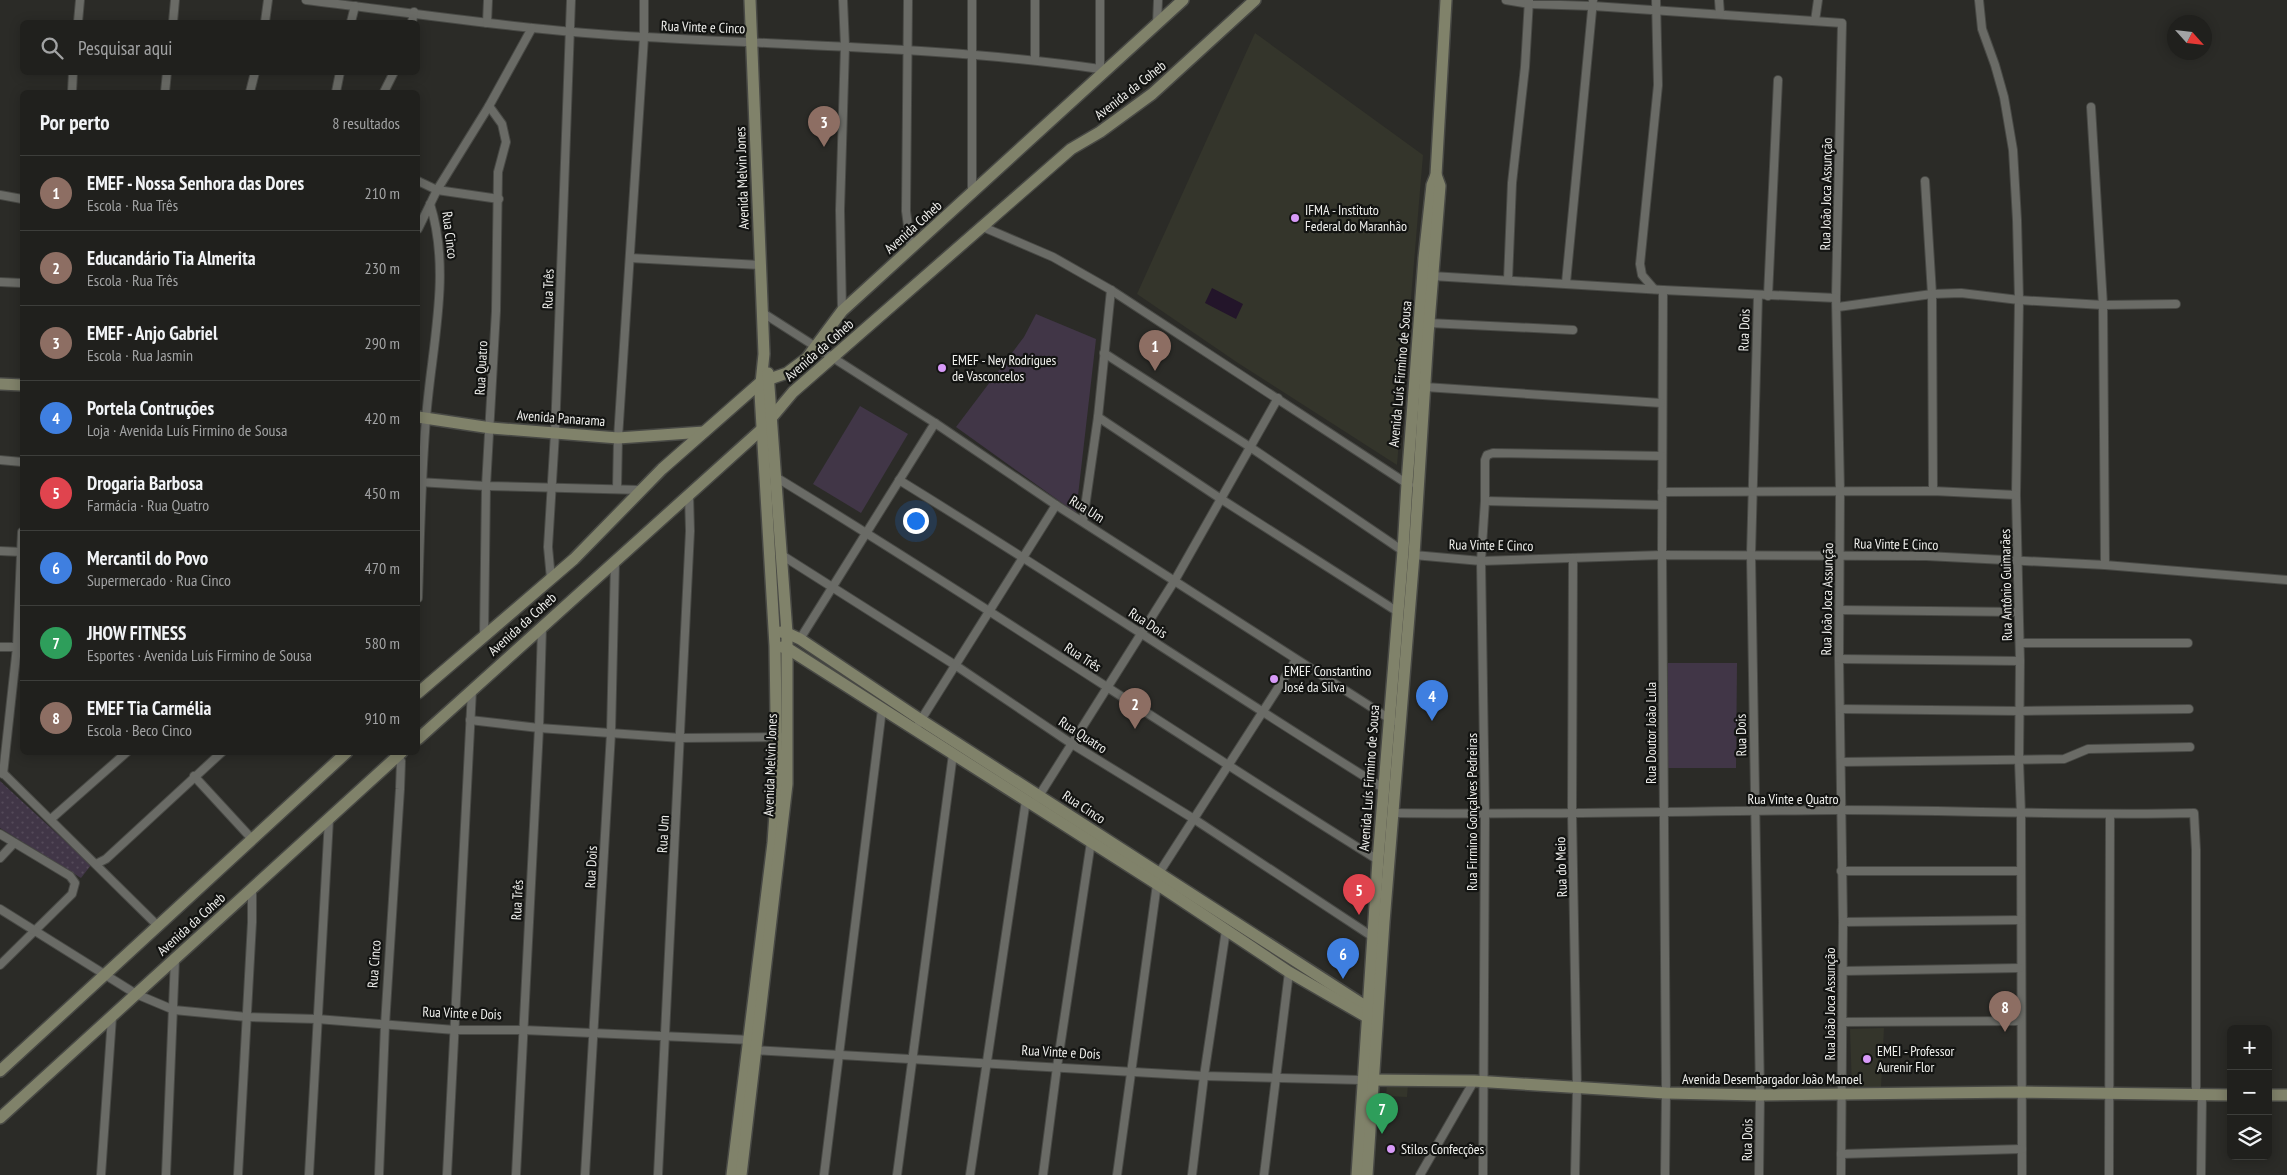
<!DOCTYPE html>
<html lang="pt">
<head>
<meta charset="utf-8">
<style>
	body { margin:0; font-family:"PT Sans Narrow",sans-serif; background:#282826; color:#f1f3f6 }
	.controls { position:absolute; right:15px; bottom:15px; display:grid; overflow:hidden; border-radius:8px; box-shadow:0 2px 12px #0003 }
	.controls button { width:45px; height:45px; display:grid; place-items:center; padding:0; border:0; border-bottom:1px solid #3d3e3b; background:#20201d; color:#f1f3f6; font:25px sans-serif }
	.compass { position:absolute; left:2167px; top:15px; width:45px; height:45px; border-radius:50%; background:#20201d; box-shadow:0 2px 12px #0003; rotate:117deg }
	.you { position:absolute; left:915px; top:520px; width:18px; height:18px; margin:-12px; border:4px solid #fff; border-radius:50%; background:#1a73e8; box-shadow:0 0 0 8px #1a73e833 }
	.badge { display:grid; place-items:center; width:32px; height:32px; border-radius:50%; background:#d89af8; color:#fff; font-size:16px; font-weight:700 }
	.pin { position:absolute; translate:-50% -41px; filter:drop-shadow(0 1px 2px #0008) }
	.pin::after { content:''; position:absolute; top:26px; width:18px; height:15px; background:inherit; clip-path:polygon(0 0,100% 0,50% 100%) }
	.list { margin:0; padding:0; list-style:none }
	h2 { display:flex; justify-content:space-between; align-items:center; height:65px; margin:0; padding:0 20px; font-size:21px }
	h2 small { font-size:16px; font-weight:400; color:#a2a3a4 }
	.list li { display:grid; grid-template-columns:32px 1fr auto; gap:15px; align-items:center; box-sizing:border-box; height:75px; padding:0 20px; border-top:1px solid #3d3e3b }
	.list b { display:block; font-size:19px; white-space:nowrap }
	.list p { margin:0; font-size:16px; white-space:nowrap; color:#a2a3a4 }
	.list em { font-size:16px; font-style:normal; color:#a2a3a4 }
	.icon { flex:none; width:28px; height:28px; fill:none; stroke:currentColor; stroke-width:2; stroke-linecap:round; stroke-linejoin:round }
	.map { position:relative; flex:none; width:2287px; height:1175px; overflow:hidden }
	.search { position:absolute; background:#20201d; box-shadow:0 2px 12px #0003; left:20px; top:20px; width:400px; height:55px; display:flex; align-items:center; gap:12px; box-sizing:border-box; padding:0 18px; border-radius:8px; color:#a2a3a4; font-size:19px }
	.panel { position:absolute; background:#20201d; box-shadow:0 2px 12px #0003; left:20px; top:90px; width:400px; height:665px; border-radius:8px }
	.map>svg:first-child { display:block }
</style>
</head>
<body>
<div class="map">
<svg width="2287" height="1175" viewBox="0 0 2287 1175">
	<defs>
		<pattern id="grass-dots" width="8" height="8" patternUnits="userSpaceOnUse" patternTransform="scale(1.25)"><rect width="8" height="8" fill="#413647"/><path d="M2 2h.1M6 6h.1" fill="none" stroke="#544a59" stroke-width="1.8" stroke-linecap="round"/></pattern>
	</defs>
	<rect width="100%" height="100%" fill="#2b2b27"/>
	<g fill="#34352b">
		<polygon points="1255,33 1423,155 1397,465 1238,363 1137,294"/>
		<polygon points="1884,1028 1881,1088 1852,1089 1850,1029"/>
		<polygon points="1387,1083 1408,1084 1407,1097 1386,1096"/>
	</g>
	<polygon fill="url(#grass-dots)" points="0,781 91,865 81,878 0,828"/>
	<g fill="#413647">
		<polygon points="1036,314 1096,339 1076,513 956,427 1024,337"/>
		<polygon points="860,406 908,434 861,513 813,484"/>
		<polygon points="1668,663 1737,663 1736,768 1667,768"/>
	</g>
	<polygon fill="#23152a" points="1212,288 1243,304 1236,319 1205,303"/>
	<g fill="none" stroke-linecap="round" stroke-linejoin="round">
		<g stroke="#484945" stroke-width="10">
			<g id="street">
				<path d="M306,0C419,14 532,31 645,37C797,46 949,47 1100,69"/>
				<polyline points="908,0 906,211 911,249"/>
				<polyline points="1100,0 1100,73"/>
				<polyline points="1506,0 1529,4 1593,6 1842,23 1836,298 1840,491 1839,659 1843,922 1841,1175"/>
				<polyline points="1719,0 1720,14"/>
				<polyline points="1979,0 1982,29 1995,65 2004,97 2013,150 2017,220 2019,300 2016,495 2020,661 2019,761 2021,814 2022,1175"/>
				<polyline points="1815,21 1818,0"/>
				<polyline points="78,22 80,0"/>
				<polyline points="173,22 175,0"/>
				<polyline points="265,22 268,0"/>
				<polyline points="351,22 355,6"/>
				<polyline points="412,22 414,12"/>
				<polyline points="487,23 488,0"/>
				<polyline points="1157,24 1158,0"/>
				<polyline points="1035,59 1035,0"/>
				<polyline points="72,92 73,72"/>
				<polyline points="165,92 167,72"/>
				<polyline points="250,92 255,72"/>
				<polyline points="336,92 340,72"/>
				<polyline points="384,92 394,72"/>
				<polyline points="2091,107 2103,305 2105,565"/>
				<polyline points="418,181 437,190 499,199"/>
				<polyline points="1925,181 1932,294 1933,491"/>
				<polyline points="972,194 972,0"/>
				<polyline points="0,195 22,199"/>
				<polyline points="983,227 1053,257 1111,290 1409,485"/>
				<polyline points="418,229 437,190 489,106 532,28"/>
				<polyline points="630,258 760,265"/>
				<polyline points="1432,276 1663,290 1836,298"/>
				<polyline points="1508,280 1512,183 1525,67 1529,0"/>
				<polyline points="0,282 22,283"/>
				<polyline points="1566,283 1593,0"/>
				<polyline points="1654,289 1642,275 1640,264 1658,85 1656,0"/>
				<polyline points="1663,290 1662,555 1666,1093 1665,1175"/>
				<polyline points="1758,295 1751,555 1760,1095 1759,1175"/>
				<polyline points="1768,296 1778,80"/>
				<polyline points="1838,307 1932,294 1961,293 2019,300 2103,305 2176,304"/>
				<polyline points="842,311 840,210 845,46 843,0"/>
				<polyline points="763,313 935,423 1056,505 1393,721"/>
				<polyline points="1429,323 1573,330"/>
				<polyline points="1104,353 1250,447 1403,551"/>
				<polyline points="1425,387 1661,403"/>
				<polyline points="1098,417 1221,499 1398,612"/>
				<polyline points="0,460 22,462"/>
				<path d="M774,476C978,600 1175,734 1378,860"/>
				<path d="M899,480C1062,580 1221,687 1383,788"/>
				<polyline points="418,482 486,486 641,490"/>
				<polyline points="617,489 618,438 644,37 644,0"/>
				<polyline points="1662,492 1933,491 2016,495"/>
				<polyline points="1485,501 1662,505"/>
				<polyline points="1083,521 1098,417 1111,290"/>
				<polyline points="0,551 22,552"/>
				<polyline points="780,554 955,665 1072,744 1194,819 1373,937"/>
				<polyline points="1414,555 1481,561 1662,555 1926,556 2105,565 2287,580"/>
				<polyline points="1573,558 1572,813 1577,1088 1575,1175"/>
				<polyline points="551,579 548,547 555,433 571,0"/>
				<path d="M418,598C420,538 421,479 426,419C431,349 452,273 430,204"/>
				<polyline points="1840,610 2018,612"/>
				<polyline points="484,636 486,486 496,311 498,172 506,142 502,124 489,106"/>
				<polyline points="800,639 935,423"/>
				<polyline points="2020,643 2188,643"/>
				<polyline points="0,647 22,647"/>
				<polyline points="1839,659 2020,661"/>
				<polyline points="1840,709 2019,711 2189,709"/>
				<polyline points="470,720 539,728 681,738 780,737"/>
				<polyline points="919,723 1056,505"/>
				<polyline points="1841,762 2064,759 2088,749 2190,747"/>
				<polyline points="1,771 158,926"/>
				<polyline points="3,774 17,647 22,532"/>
				<polyline points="194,776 252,839"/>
				<polyline points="1037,799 1175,580 1278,398"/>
				<path d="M1392,813C1541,815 1690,811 1839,810C1958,810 2076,816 2194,813L2196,850V1096"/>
				<polyline points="51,819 127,752"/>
				<polyline points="0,834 70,876 75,883 72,894 0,965"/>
				<polyline points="0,858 14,843"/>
				<polyline points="96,864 106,859 222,752"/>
				<polyline points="1841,871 2020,871"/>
				<polyline points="1159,873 1296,660"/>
				<polyline points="0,909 136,994 174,1010 247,1017 317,1019 455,1030 523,1030 752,1040"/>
				<polyline points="1843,922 2021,920"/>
				<polyline points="1843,971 2020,968"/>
				<polyline points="1843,1022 2020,1021"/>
				<polyline points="752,1050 1204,1076 1362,1080"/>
				<polyline points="1841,1154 2022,1149"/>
				<polyline points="101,1175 112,1017"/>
				<polyline points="166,1175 175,959"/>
				<polyline points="238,1175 252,922 252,889"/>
				<polyline points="309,1175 329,819"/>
				<polyline points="379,1175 385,1025 400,789 401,761 398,756"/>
				<polyline points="447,1175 472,690"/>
				<polyline points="516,1175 539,728 542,627"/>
				<polyline points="585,1175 611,733 615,561"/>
				<polyline points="658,1175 690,531 689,494"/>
				<polyline points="824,1175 882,709"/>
				<polyline points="897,1175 953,754"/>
				<polyline points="970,1175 1026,800"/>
				<polyline points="1043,1175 1057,1067 1091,842"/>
				<polyline points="1117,1175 1157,884"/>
				<polyline points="1192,1175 1204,1076 1226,930"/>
				<polyline points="1264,1175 1289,972"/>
				<polyline points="1420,1175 1474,1081"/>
				<polyline points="1483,1175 1485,814 1481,561 1485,501 1485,460 1487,455 1493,453 1662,456"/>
				<polyline points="2109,1175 2110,816"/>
				<polyline points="2201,1175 2202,1096"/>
			</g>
		</g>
		<g stroke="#484945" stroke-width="14">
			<g id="secondary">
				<polyline points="0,384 22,385"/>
				<polyline points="418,417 491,428 618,438 704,432"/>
				<polyline points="781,632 787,633 800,639 921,720 1373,1011"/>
				<polyline points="782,647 787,648 1157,884 1289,972 1372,1020"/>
				<polyline points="418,693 574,559 662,469 761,382 787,373 807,358 842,311 1183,0"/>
				<polyline points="418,739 762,429 793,392 1071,149 1100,132 1152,94 1255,0"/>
				<polyline points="0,1071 347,752"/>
				<polyline points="1368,1080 1474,1081 1666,1093 1760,1095 2020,1092 2231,1095"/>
				<polyline points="2268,1095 2287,1095"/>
				<polyline points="0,1118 402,752"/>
				<polyline points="732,1175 773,843 777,784 775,646 760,393 764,354 750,0"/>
				<polyline points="741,1175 787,784 787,633 768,373"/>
				<polyline points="1357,1175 1378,860 1403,551 1407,483 1424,258 1432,185 1436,175 1446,0"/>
				<polyline points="1367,1175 1384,922 1414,555 1428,335 1440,186 1436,175"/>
			</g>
		</g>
		<use href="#street" stroke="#6a6b66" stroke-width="8"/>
		<use href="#secondary" stroke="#80826a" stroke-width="11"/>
	</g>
	<g fill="#d89af8" stroke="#131412" stroke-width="2">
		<circle cx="1295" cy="218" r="5"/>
		<circle cx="942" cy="368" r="5"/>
		<circle cx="1274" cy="679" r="5"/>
		<circle cx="1867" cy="1059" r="5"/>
		<circle cx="1391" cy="1149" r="5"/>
	</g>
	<g text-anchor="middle" stroke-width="4.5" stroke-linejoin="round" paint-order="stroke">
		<g font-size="14" fill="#efefec" stroke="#131412">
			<text transform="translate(703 27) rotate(2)" y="5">Rua Vinte e Cinco</text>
			<text transform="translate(1130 90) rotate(-38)" y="5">Avenida da Coheb</text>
			<text transform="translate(742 178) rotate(-92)" y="5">Avenida Melvin Jones</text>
			<text transform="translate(1826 194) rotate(-89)" y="5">Rua João Joca Assunção</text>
			<text transform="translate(913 227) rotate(-42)" y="5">Avenida Coheb</text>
			<text transform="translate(450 235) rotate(83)" y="5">Rua Cinco</text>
			<text transform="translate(548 289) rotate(-88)" y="5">Rua Três</text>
			<text transform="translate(1744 330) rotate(-88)" y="5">Rua Dois</text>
			<text transform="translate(819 350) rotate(-41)" y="5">Avenida da Coheb</text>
			<text transform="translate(481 368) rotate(-87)" y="5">Rua Quatro</text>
			<text transform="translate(1400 374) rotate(-85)" y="5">Avenida Luís Firmino de Sousa</text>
			<text transform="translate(561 418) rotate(4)" y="5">Avenida Panarama</text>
			<text transform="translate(1087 509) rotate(32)" y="5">Rua Um</text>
			<text transform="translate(1896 544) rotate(1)" y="5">Rua Vinte E Cinco</text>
			<text transform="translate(1491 545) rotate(1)" y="5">Rua Vinte E Cinco</text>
			<text transform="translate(2006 585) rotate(-91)" y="5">Rua Antônio Guimarães</text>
			<text transform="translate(1827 599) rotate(-89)" y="5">Rua João Joca Assunção</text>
			<text transform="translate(1148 623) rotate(33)" y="5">Rua Dois</text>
			<text transform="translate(522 624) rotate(-42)" y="5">Avenida da Coheb</text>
			<text transform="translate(1083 657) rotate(33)" y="5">Rua Três</text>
			<text transform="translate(1651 733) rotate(-90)" y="5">Rua Doutor João Lula</text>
			<text transform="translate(1083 735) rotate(33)" y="5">Rua Quatro</text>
			<text transform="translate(1741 735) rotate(-91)" y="5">Rua Dois</text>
			<text transform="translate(770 765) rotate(-88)" y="5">Avenida Melvin Jones</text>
			<text transform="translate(1369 778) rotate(-86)" y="5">Avenida Luís Firmino de Sousa</text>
			<text x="1793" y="804">Rua Vinte e Quatro</text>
			<text transform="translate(1084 807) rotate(33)" y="5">Rua Cinco</text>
			<text transform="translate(1472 812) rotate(-90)" y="5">Rua Firmino Gonçalves Pedreiras</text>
			<text transform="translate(663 834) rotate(-87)" y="5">Rua Um</text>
			<text transform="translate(591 867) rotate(-87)" y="5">Rua Dois</text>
			<text transform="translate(1561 867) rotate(-92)" y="5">Rua do Meio</text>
			<text transform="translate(517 900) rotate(-87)" y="5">Rua Três</text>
			<text transform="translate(191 924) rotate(-42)" y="5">Avenida da Coheb</text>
			<text transform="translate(374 964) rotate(-86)" y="5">Rua Cinco</text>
			<text transform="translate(1830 1004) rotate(-90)" y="5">Rua João Joca Assunção</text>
			<text transform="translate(462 1013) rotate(2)" y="5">Rua Vinte e Dois</text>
			<text transform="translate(1061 1052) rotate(3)" y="5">Rua Vinte e Dois</text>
			<text x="1772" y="1084">Avenida Desembargador João Manoel</text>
			<text transform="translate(1747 1140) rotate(-89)" y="5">Rua Dois</text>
		</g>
		<g font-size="14" fill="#efefec" stroke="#131412" text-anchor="start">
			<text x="1305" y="215">IFMA - Instituto<tspan x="1305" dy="16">Federal do Maranhão</tspan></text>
			<text x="952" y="365">EMEF - Ney Rodrigues<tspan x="952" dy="16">de Vasconcelos</tspan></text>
			<text x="1284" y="676">EMEF Constantino<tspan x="1284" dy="16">José da Silva</tspan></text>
			<text x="1877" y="1056">EMEI - Professor<tspan x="1877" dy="16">Aurenir Flor</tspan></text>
			<text x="1401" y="1154">Stilos Confecções</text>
		</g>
	</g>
</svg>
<div class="controls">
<button>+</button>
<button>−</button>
<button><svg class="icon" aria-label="layers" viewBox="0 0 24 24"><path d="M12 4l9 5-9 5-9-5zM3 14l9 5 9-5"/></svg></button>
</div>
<svg class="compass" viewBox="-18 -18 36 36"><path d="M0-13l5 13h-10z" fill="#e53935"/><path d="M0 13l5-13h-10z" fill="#a2a3a4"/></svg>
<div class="you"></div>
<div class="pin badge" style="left:1155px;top:371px;background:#8d6e63">1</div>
<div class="pin badge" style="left:1135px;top:729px;background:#8d6e63">2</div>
<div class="pin badge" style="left:824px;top:147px;background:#8d6e63">3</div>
<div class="pin badge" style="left:1432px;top:721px;background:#3f7fe0">4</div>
<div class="pin badge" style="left:1359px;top:915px;background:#e0444e">5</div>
<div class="pin badge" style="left:1343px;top:979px;background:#3f7fe0">6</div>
<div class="pin badge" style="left:1382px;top:1134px;background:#2e9e5b">7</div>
<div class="pin badge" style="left:2005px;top:1032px;background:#8d6e63">8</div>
<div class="search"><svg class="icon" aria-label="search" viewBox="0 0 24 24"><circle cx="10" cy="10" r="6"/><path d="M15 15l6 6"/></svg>Pesquisar aqui</div>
<section class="panel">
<h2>Por perto<small>8 resultados</small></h2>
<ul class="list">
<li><span class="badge" style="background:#8d6e63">1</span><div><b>EMEF - Nossa Senhora das Dores</b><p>Escola · Rua Três</p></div><em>210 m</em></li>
<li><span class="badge" style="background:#8d6e63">2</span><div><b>Educandário Tia Almerita</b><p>Escola · Rua Três</p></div><em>230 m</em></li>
<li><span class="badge" style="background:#8d6e63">3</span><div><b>EMEF - Anjo Gabriel</b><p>Escola · Rua Jasmin</p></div><em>290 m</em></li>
<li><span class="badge" style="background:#3f7fe0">4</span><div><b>Portela Contruções</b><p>Loja · Avenida Luís Firmino de Sousa</p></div><em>420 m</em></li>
<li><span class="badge" style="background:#e0444e">5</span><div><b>Drogaria Barbosa</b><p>Farmácia · Rua Quatro</p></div><em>450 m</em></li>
<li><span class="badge" style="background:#3f7fe0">6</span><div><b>Mercantil do Povo</b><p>Supermercado · Rua Cinco</p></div><em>470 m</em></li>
<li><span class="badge" style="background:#2e9e5b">7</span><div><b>JHOW FITNESS</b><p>Esportes · Avenida Luís Firmino de Sousa</p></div><em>580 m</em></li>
<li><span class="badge" style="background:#8d6e63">8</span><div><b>EMEF Tia Carmélia</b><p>Escola · Beco Cinco</p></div><em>910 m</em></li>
</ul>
</section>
</div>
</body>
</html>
